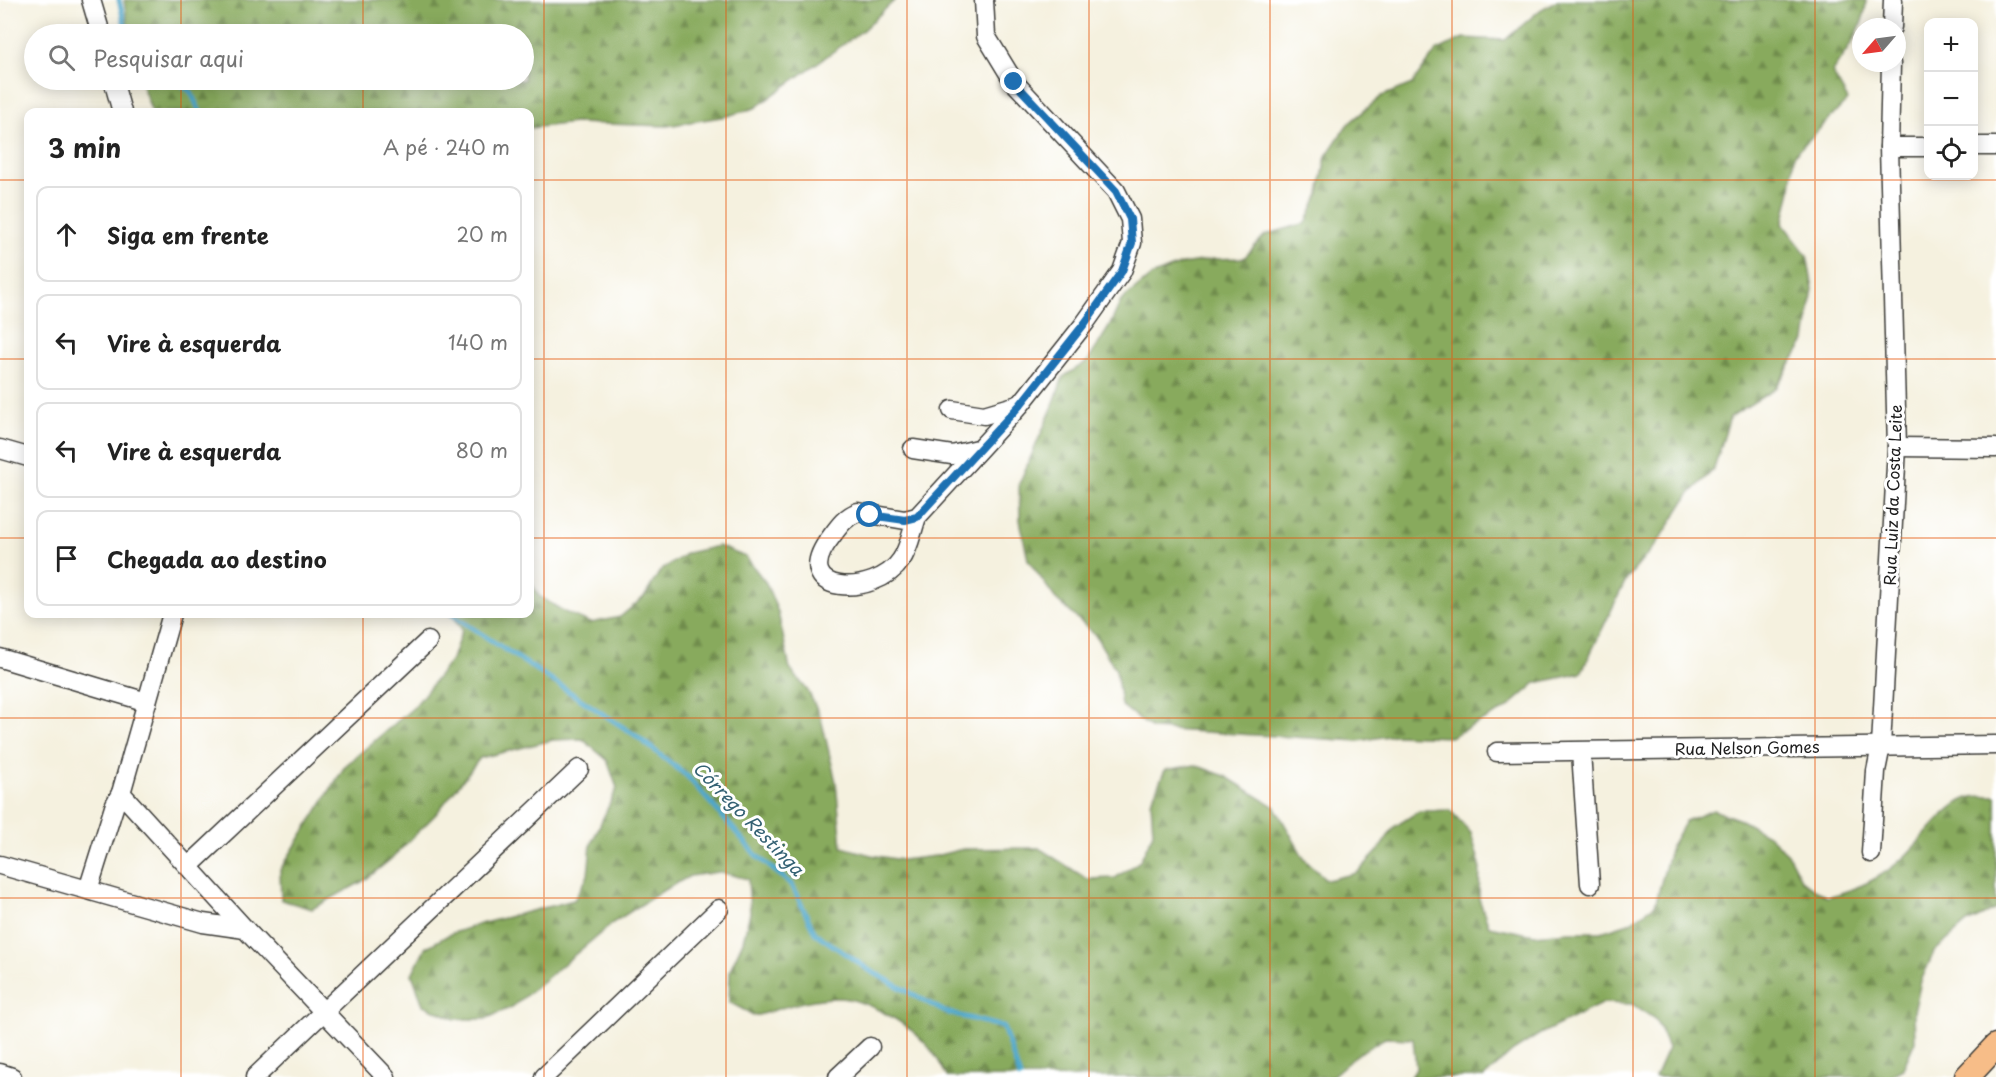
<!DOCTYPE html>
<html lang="pt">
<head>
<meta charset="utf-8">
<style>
	body { margin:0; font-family:"Playpen Sans",sans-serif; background:#f2f2f2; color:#222 }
	.controls { position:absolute; right:18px; top:18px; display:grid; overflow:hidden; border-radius:12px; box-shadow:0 3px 15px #0003 }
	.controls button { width:54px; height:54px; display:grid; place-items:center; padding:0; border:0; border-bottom:2px solid #e0e0e0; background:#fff; color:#222; font:30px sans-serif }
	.compass { position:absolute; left:1852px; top:18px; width:54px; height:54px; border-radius:50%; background:#fff; box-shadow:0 3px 15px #0003; rotate:242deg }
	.stop { position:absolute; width:18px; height:18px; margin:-14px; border:4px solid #1f6fb2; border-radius:50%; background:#fff }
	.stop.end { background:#1f6fb2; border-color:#fff; box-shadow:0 2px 6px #0008 }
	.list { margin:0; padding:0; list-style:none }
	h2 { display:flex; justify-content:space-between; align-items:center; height:78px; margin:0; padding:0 24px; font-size:26px }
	h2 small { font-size:20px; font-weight:400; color:#767676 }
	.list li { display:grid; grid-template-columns:39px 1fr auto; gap:18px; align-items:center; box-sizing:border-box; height:96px; margin:0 12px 12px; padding:0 12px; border:2px solid #e0e0e0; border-radius:12px }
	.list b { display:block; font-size:22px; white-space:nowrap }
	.list em { font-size:20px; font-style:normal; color:#767676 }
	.icon { flex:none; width:33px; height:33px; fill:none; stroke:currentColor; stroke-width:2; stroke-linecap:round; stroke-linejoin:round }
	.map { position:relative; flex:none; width:1996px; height:1077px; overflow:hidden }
	.search { position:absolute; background:#fff; box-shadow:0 3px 15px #0003; left:24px; top:24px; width:510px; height:66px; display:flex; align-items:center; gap:15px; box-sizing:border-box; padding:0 21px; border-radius:33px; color:#767676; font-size:22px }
	.panel { position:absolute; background:#fff; box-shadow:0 3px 15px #0003; left:24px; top:108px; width:510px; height:510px; border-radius:12px }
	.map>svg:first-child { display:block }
</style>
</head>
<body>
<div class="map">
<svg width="1996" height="1077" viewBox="0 0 1996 1077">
	<defs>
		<pattern id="forest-firs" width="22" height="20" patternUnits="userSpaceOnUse" patternTransform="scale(1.5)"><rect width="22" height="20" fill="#88aa5d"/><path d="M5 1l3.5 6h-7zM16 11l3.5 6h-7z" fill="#6e8a4c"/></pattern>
	</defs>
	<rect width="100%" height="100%" fill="#fff"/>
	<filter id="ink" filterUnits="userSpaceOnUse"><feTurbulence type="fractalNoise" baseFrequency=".0167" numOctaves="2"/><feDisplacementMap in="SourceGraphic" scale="12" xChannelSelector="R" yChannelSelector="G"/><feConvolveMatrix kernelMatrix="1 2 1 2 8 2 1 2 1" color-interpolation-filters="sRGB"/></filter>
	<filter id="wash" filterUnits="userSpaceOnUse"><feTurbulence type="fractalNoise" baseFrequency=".008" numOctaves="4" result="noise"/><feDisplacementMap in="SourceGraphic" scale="24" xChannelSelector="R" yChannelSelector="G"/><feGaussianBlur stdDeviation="1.35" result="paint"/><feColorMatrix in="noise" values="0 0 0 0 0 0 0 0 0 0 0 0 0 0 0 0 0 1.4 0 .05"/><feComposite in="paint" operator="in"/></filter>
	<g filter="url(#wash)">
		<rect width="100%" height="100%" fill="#f5f1df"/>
		<g fill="url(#forest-firs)" stroke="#52633c" stroke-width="1.5">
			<polygon points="124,0 895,0 863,30 755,108 727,116 667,126 575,123 530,128 530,112 152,112 140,80 524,80 524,34 129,34"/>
			<path d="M1557,0H1866C1866,27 1846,51 1832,72L1848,100L1794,155L1791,190L1783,224L1807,255L1813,289L1805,341L1775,389L1730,417L1714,469L1688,496L1661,538L1626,580L1581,673L1536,683L1506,709L1450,737L1394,735L1359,741L1152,729L1121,705L1116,670L1095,635L1055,598L1028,560L1020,520L1019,484L1052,408L1063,377L1088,361L1109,327L1121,301L1151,276L1182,264L1213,259L1244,258L1265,235L1306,223L1319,194L1326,156L1347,125L1382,96L1412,84L1436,51L1463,38L1505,40L1540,10Z"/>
			<path d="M718,546L746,557L766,583L778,612L790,669L808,691L821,718L836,782L842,847L871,855L902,860L935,856L963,849L1039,848L1087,879L1115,878L1140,861L1153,833L1151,802L1165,770L1195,765L1225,776L1275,807L1305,860L1327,880L1357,873L1378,851L1394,827L1419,811L1450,810L1471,833L1480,865L1479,899L1489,926L1534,935L1568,932H1601L1629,923L1655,905L1671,846L1685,821L1713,810L1741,820L1768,835L1788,854L1802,881L1827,897C1857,889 1881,879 1904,857C1922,841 1945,806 1968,798C1976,795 1988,796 1996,796V909L1967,923L1934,952L1921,981L1914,1012L1915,1041L1903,1069L1888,1077H1655L1668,1048L1656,1020L1632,1004L1603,1003L1540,1034L1513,1051L1484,1077H1411L1416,1069L1413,1039L1385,1038L1359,1053L1331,1077H947C941,1064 932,1049 921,1039C905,1022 864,999 840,998C811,997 783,1008 755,1016L729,1002L730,970L743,941L750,913L748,879L719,872L690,876L664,890L614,922L512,1007L485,1019H455L423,1005L412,974L425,948L450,934L480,924L574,900L588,875L591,844L617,788L607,760L582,739L553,740L480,758L436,814L391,859L365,880L312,909L281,900L280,870L345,766L414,707L452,659L462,630L452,614H530V580L539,596L563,611L591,623L620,617L645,596L660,571L687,553Z"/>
		</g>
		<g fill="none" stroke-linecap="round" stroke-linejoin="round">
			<g stroke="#4ea7cb" stroke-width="5">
				<polyline points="119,0 127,34"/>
				<polyline points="176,80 191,92 200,112"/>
				<polyline points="451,614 635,735 687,776 757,856 792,885 815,933 869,970 945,1012 1003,1027 1020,1077"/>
			</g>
		</g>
	</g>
	<g filter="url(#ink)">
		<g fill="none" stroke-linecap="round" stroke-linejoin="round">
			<g stroke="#3d3c39" stroke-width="21">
				<g id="minor">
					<polyline points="91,0 101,34"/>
					<polyline points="1892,27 1893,0"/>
					<polyline points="113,80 122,112"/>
					<polyline points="1974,146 1996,146"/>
					<polyline points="1889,147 1928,147"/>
					<polyline points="952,410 984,415 1018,405"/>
					<polyline points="1897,447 1996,448"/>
					<polyline points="0,449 28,457"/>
					<polyline points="913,449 952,455 978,449"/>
					<path d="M917,517C912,531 909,549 901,560C876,598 785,596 831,537C839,526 845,517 858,512L905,520L917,517L1020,405L1085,323L1122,271L1132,243L1130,219L1116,191L1014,82L986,36L984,0"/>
					<polyline points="172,614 121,793 245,929 386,1077"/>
					<polyline points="0,658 147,702"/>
					<polyline points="1497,752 1996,745"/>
					<polyline points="1581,752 1590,884"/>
					<polyline points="1871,853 1876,771 1881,746 1897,447 1889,147 1891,63"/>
					<polyline points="0,865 203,923 245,929"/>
					<polyline points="189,866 428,641"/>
					<polyline points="88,890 115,804 121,793"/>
					<polyline points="0,1073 12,1077"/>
					<polyline points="255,1077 579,769"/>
					<polyline points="544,1077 719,909"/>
					<polyline points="838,1077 870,1047"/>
				</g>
			</g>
			<g stroke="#3d3c39" stroke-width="27">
				<polyline id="major" points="1967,1077 1996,1046"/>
			</g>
			<use href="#minor" stroke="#fff" stroke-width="18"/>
			<use href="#major" stroke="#f7bd88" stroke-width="24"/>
		</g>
	</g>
	<g fill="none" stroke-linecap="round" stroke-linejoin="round" filter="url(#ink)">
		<polyline stroke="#1f6fb2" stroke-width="8" points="870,515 905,520 917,517 1020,405 1085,323 1122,271 1132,243 1130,219 1116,191 1014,82"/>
	</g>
	<path fill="none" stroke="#e8590c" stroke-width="1.5" stroke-opacity="0.55" d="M181,0V34M363,0V34M544,0V1077M726,0V1077M907,0V1077M1089,0V1077M1270,0V1077M1452,0V1077M1633,0V1077M1815,0V1077M181,80V112M363,80V112M0,180H28M530,180H1996M0,359H28M530,359H1996M0,538H28M530,538H1996M181,614V1077M363,614V1077M0,718H1996M0,898H1996"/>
	<g text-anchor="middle" stroke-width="6" stroke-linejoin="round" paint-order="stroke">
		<g font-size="16" fill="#1c1c1c" stroke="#fff">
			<text transform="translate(1893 495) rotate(-88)" y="6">Rua Luiz da Costa Leite</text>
			<text transform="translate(1747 748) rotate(-1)" y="6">Rua Nelson Gomes</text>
		</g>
		<g font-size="18" font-style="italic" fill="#356274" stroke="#fff">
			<text transform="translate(748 819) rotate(46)" y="6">Córrego Restinga</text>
		</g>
	</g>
</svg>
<div class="controls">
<button>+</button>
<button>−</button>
<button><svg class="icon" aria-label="locate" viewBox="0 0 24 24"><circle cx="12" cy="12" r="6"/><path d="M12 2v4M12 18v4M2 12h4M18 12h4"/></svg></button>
</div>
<svg class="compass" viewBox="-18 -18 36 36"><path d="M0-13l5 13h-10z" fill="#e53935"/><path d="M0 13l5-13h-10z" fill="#767676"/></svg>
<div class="stop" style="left:870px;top:515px"></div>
<div class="stop end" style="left:1014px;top:82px"></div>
<div class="search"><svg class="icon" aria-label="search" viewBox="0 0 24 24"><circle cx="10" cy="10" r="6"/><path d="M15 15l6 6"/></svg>Pesquisar aqui</div>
<section class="panel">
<h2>3 min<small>A pé · 240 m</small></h2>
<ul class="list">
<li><svg class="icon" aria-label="ahead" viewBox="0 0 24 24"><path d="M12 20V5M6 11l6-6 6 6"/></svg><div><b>Siga em frente</b></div><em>20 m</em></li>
<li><svg class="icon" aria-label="left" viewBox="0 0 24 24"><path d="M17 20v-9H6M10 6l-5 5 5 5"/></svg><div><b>Vire à esquerda</b></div><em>140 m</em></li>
<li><svg class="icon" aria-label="left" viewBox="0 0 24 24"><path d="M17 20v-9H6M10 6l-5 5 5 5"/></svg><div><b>Vire à esquerda</b></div><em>80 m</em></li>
<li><svg class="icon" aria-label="arrive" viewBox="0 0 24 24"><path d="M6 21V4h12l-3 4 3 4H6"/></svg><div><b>Chegada ao destino</b></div></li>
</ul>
</section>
</div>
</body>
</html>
